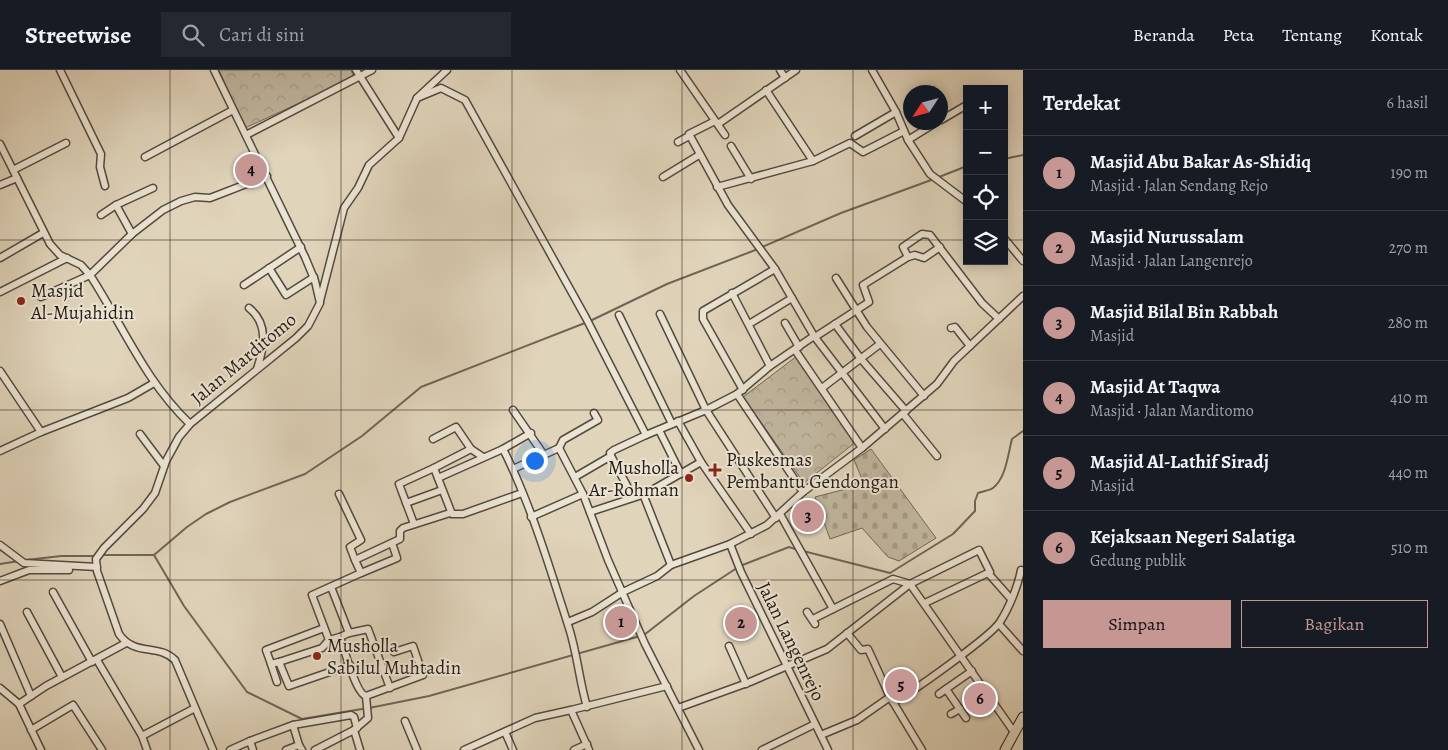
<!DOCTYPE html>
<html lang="id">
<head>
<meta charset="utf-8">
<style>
	body { margin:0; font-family:Alegreya,serif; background:#242831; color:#f1f3f6 }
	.controls { position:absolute; right:15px; top:15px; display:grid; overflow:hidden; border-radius:0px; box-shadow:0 2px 12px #0003 }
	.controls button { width:45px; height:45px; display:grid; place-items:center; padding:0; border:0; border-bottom:1px solid #363941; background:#171b24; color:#f1f3f6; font:25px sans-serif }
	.compass { position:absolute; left:903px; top:15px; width:45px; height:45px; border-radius:50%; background:#171b24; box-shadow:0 2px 12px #0003; rotate:234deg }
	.you { position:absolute; left:534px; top:390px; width:18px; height:18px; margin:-12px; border:4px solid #fff; border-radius:50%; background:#1a73e8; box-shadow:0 0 0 8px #1a73e833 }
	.badge { display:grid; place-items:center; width:32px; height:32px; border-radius:50%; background:#c59692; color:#111; font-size:16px; font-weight:700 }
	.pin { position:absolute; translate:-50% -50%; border:2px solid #fff; box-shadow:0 1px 5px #0006 }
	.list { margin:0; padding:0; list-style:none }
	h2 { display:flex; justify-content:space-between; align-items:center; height:65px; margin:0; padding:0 20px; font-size:21px }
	h2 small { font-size:16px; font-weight:400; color:#9ea1a6 }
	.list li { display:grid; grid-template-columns:32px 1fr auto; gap:15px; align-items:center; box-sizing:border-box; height:75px; padding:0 20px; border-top:1px solid #363941 }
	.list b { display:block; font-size:19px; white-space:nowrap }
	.list p { margin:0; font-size:16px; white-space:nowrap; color:#9ea1a6 }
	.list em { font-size:16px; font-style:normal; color:#9ea1a6 }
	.actions { display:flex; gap:10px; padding:15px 20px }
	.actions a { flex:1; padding:11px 0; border:1px solid #c59692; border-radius:0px; text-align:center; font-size:18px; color:#c59692 }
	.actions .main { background:#c59692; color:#111 }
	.icon { flex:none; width:28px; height:28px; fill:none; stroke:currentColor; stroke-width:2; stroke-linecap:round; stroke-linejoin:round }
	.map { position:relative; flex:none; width:1023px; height:680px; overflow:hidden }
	header { display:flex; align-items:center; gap:30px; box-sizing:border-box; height:70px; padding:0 25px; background:#171b24; border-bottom:1px solid #363941 }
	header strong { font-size:24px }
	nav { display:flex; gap:28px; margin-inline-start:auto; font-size:18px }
	.search { width:350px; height:45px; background:#242831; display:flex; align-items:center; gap:12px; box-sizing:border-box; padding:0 18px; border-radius:0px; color:#9ea1a6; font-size:19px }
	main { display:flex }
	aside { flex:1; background:#171b24 }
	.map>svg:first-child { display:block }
</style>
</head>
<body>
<header>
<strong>Streetwise</strong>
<div class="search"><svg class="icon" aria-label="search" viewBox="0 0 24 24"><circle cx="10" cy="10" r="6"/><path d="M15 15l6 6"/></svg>Cari di sini</div>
<nav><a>Beranda</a><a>Peta</a><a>Tentang</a><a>Kontak</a></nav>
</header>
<main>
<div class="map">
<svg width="1023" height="680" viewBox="0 0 1023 680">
	<defs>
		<pattern id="cemetery-stones" width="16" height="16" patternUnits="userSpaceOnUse" patternTransform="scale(1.25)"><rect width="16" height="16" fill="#c0b59e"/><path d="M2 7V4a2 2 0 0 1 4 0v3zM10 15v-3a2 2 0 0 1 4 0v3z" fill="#a59b87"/></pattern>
		<pattern id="park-crowns" width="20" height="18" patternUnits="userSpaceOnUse" patternTransform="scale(1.25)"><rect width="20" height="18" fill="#c0b59e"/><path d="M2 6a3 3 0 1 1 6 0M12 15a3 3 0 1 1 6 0" fill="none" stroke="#a59b87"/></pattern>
	</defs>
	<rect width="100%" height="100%" fill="#e0d4bb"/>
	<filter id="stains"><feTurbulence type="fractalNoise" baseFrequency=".004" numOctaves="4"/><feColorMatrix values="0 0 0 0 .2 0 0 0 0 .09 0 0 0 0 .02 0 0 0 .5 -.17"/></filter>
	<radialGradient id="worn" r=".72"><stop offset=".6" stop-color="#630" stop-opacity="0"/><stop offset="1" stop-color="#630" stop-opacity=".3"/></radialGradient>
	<polygon fill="url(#cemetery-stones)" stroke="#726858" points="871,379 936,468 899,491 888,487 862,458 830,469 815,427 846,419 862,409 854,390"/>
	<g fill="url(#park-crowns)" stroke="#726858">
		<polygon points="219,0 351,0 354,8 245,58"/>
		<polygon points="797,286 857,371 804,413 743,327"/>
	</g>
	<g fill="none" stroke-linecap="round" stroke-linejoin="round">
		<g stroke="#6f6556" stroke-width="2">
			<polyline points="1004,89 1023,85"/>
			<polyline points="939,107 967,96"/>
			<polyline points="762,177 841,143 934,109"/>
			<polyline points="590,251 667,214 758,179"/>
			<path d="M803,481L890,503L953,464L975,441V431L978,423C982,421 989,421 993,418C1006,408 1008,384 1012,369L1023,361"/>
			<polyline points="101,485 154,485 187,457 206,444 230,432 305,404 362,366 421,317 585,253"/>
			<polyline points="154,485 184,536 247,622 302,649 362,639"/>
			<polyline points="26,490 61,486 96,486"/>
			<polyline points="0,494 19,491"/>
			<polyline points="644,565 694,526 740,496 789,477 798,480"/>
			<polyline points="369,638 429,626 640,566"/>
		</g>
		<g stroke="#544a3d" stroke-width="9">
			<g id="minor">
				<polyline points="60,0 101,84 100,97 105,116"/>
				<polyline points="356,0 399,68"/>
				<polyline points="680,0 725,65"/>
				<polyline points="780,0 785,8"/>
				<polyline points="872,0 896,42 908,70 930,104 967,132"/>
				<polyline points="417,28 441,18 465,30 586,248 646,365 706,340 737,324 770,296 814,266"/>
				<polyline points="941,50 965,36"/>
				<polyline points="715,51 689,64 728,135 775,199 814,266 885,359"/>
				<polyline points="718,54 796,0"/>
				<polyline points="246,65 372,0"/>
				<polyline points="855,66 896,42"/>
				<polyline points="908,70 937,52"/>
				<polyline points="678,72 689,66"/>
				<path d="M0,74L50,174L60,185L81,195L90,205C123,256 145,311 190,354"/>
				<polyline points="731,76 751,109"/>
				<polyline points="145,87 233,40"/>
				<polyline points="813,91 850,73 863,82 904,61"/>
				<polyline points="13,100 66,73"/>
				<polyline points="663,107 699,85"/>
				<polyline points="0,115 17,108"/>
				<polyline points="717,117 813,91 766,20"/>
				<polyline points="116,135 153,118"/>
				<polyline points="101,145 116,135 132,164"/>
				<polyline points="1004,168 1023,191"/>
				<polyline points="908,187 903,177 922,164 930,165 982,233 999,249"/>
				<polyline points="0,188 43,163"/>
				<polyline points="269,198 286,225 314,207"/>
				<polyline points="836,208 867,257 924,326"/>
				<polyline points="244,215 301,177"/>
				<polyline points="0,222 67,188"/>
				<polyline points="732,223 770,296"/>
				<polyline points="41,227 90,205 132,164 163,140 181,131 195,127 210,128 267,106"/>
				<polyline points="320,231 344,138 358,118 369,95 399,68 417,28 447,0"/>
				<path d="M249,238C269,254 264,278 257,299"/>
				<polyline points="660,244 706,340 776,448"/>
				<polyline points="619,245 672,354"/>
				<polyline points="785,253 799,277"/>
				<polyline points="749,254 792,228"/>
				<polyline points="835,254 861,289 906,341"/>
				<polyline points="951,258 955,257 970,276"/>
				<polyline points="815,267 869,232 863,215 908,187 915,185 924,188 940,177"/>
				<polyline points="795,280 862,378"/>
				<polyline points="0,301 41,362"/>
				<polyline points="822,318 880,274"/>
				<polyline points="743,320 703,249 703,241 775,199"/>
				<polyline points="737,324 803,422"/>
				<polyline points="513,340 544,385"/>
				<polyline points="903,344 937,386"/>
				<polyline points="678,351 701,392 751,464"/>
				<polyline points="659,360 681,404"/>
				<polyline points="140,364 164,396"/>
				<polyline points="433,369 456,357 471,379 483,387"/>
				<polyline points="559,378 563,370 598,350 594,343"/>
				<polyline points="471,379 434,398 452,444 463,444 522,423"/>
				<path d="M503,379C530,432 550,498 568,555C577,581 579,610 587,637"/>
				<polyline points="0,381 41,362 128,328 154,313"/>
				<polyline points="611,386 610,383 614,380 646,365"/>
				<polyline points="513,399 559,378 583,424 608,490 645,574 699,680"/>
				<polyline points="575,407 611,386 633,427"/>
				<polyline points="438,408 503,379 531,363"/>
				<polyline points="339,424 361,470 350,477 355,490"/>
				<polyline points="643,424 671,495"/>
				<polyline points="406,433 442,420"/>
				<polyline points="590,442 645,424 701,392"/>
				<polyline points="780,444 833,539 893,509 910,514 1014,662"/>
				<polyline points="531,447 583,424"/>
				<polyline points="414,454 399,414 434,398"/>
				<polyline points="730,474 741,502 828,680"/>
				<polyline points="0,475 24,493 97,497"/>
				<polyline points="361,503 397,488 392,473"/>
				<polyline points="988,503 1011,529"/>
				<polyline points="0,511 29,500 69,500"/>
				<polyline points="331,517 349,563 340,567"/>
				<polyline points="53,522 92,592"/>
				<polyline points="27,542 62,607"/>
				<polyline points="807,542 815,554"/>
				<polyline points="813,549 833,539"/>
				<polyline points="568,552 592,542 623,522 657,506 671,495 730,474 767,455 803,422 862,378 937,314 954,291 1023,226"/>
				<polyline points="0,554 31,626"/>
				<polyline points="999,554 1023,581"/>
				<polyline points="349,563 368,559 390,618"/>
				<polyline points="847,563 861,580 868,579 890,627 922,680"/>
				<polyline points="329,570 312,525 361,503 355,490 400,469 400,461 403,458 450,443"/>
				<polyline points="729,576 746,614"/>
				<polyline points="97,590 142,666 147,680"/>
				<polyline points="279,592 271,594 266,580 324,558"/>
				<polyline points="271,594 277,612"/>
				<path d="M350,595L289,616L279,592L322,578L329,570L340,567C344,578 356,624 366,626L423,605L413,576L394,582"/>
				<polyline points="0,618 19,634 41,680"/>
				<polyline points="939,624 946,619"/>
				<path d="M893,632C909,625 991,566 1000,552C1009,538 1018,516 1021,500"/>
				<polyline points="19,634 46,616 126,573"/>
				<polyline points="678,638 750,612 827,579 910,514 979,480 990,502 925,533"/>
				<polyline points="951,644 960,639"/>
				<polyline points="966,648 946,619 972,601"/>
				<polyline points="405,651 417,680"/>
				<polyline points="31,660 73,635 102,680"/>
				<polyline points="505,662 513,680"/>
				<polyline points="821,665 857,650 890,627"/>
				<polyline points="142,666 195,638"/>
				<polyline points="250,671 293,655"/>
				<polyline points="299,675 293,655 351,645 354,647 357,658"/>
				<path d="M213,680L175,590C158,573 135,587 119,564L97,501L96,489L104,478L143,439L155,423L166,391L179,367L190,354L296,268L308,256L320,233L315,211L305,187L214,0"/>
				<polyline points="230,680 250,671 253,680"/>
				<polyline points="286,680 299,675 302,680"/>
				<polyline points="315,680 354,660"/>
				<polyline points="360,680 354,660 368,648 366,626"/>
				<polyline points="464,680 535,648 571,640"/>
				<polyline points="574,680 587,674"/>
				<polyline points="589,680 571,640 667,616"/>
				<polyline points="762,680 815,654"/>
			</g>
		</g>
		<g stroke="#251c13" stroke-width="11">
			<polyline id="major" points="1005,680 1023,647"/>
		</g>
		<use href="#minor" stroke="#ebe3d3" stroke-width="6"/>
		<use href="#major" stroke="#e0d4bb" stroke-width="9"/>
	</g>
	<path fill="none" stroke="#251c13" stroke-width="1" stroke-opacity="0.55" d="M170,0V680M341,0V680M512,0V680M682,0V680M853,0V680M0,170H967M1004,170H1023M0,340H1023M0,510H1023"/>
	<g fill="#8f2418" stroke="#ebe3d3" stroke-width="2">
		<circle cx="21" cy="231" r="5"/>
		<path d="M712.5 392.5h5v5h5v5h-5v5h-5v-5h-5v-5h5z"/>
		<circle cx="689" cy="408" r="5"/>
		<circle cx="317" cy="586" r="5"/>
	</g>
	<g text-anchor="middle" stroke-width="4" stroke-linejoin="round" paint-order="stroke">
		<g font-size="19" fill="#251c13" stroke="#ebe3d3" text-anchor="start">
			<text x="31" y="227">Masjid<tspan x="31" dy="22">Al-Mujahidin</tspan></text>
			<text x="726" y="396">Puskesmas<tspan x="726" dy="22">Pembantu Gendongan</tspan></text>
			<text x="679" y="404" text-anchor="end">Musholla<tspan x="679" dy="22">Ar-Rohman</tspan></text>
			<text x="327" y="582">Musholla<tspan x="327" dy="22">Sabilul Muhtadin</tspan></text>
		</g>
		<g font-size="19" fill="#251c13" stroke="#ebe3d3">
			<text transform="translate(243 288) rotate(-40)" y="7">Jalan Marditomo</text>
			<text transform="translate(792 571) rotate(64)" y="7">Jalan Langenrejo</text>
		</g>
	</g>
	<rect width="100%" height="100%" filter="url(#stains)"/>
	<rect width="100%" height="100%" fill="url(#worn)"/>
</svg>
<div class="controls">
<button>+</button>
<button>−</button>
<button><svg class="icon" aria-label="locate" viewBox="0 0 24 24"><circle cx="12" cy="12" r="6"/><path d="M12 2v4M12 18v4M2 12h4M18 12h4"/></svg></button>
<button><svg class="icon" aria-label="layers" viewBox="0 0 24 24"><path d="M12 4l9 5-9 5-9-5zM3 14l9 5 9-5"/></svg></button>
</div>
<svg class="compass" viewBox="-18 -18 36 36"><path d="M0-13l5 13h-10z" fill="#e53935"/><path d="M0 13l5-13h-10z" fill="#9ea1a6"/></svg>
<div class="you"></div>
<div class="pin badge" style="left:621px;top:552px">1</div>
<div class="pin badge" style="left:741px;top:553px">2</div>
<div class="pin badge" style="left:808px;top:446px">3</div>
<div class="pin badge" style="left:251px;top:100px">4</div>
<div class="pin badge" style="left:901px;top:615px">5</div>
<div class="pin badge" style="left:980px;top:629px">6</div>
</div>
<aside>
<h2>Terdekat<small>6 hasil</small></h2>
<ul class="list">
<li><span class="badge">1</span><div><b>Masjid Abu Bakar As-Shidiq</b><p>Masjid · Jalan Sendang Rejo</p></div><em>190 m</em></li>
<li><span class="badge">2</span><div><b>Masjid Nurussalam</b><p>Masjid · Jalan Langenrejo</p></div><em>270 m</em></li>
<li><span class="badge">3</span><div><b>Masjid Bilal Bin Rabbah</b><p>Masjid</p></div><em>280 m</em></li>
<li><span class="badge">4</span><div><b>Masjid At Taqwa</b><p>Masjid · Jalan Marditomo</p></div><em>410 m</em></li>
<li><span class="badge">5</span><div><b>Masjid Al-Lathif Siradj</b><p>Masjid</p></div><em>440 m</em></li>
<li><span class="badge">6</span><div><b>Kejaksaan Negeri Salatiga</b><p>Gedung publik</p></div><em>510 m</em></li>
</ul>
<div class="actions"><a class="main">Simpan</a><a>Bagikan</a></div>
</aside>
</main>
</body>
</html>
